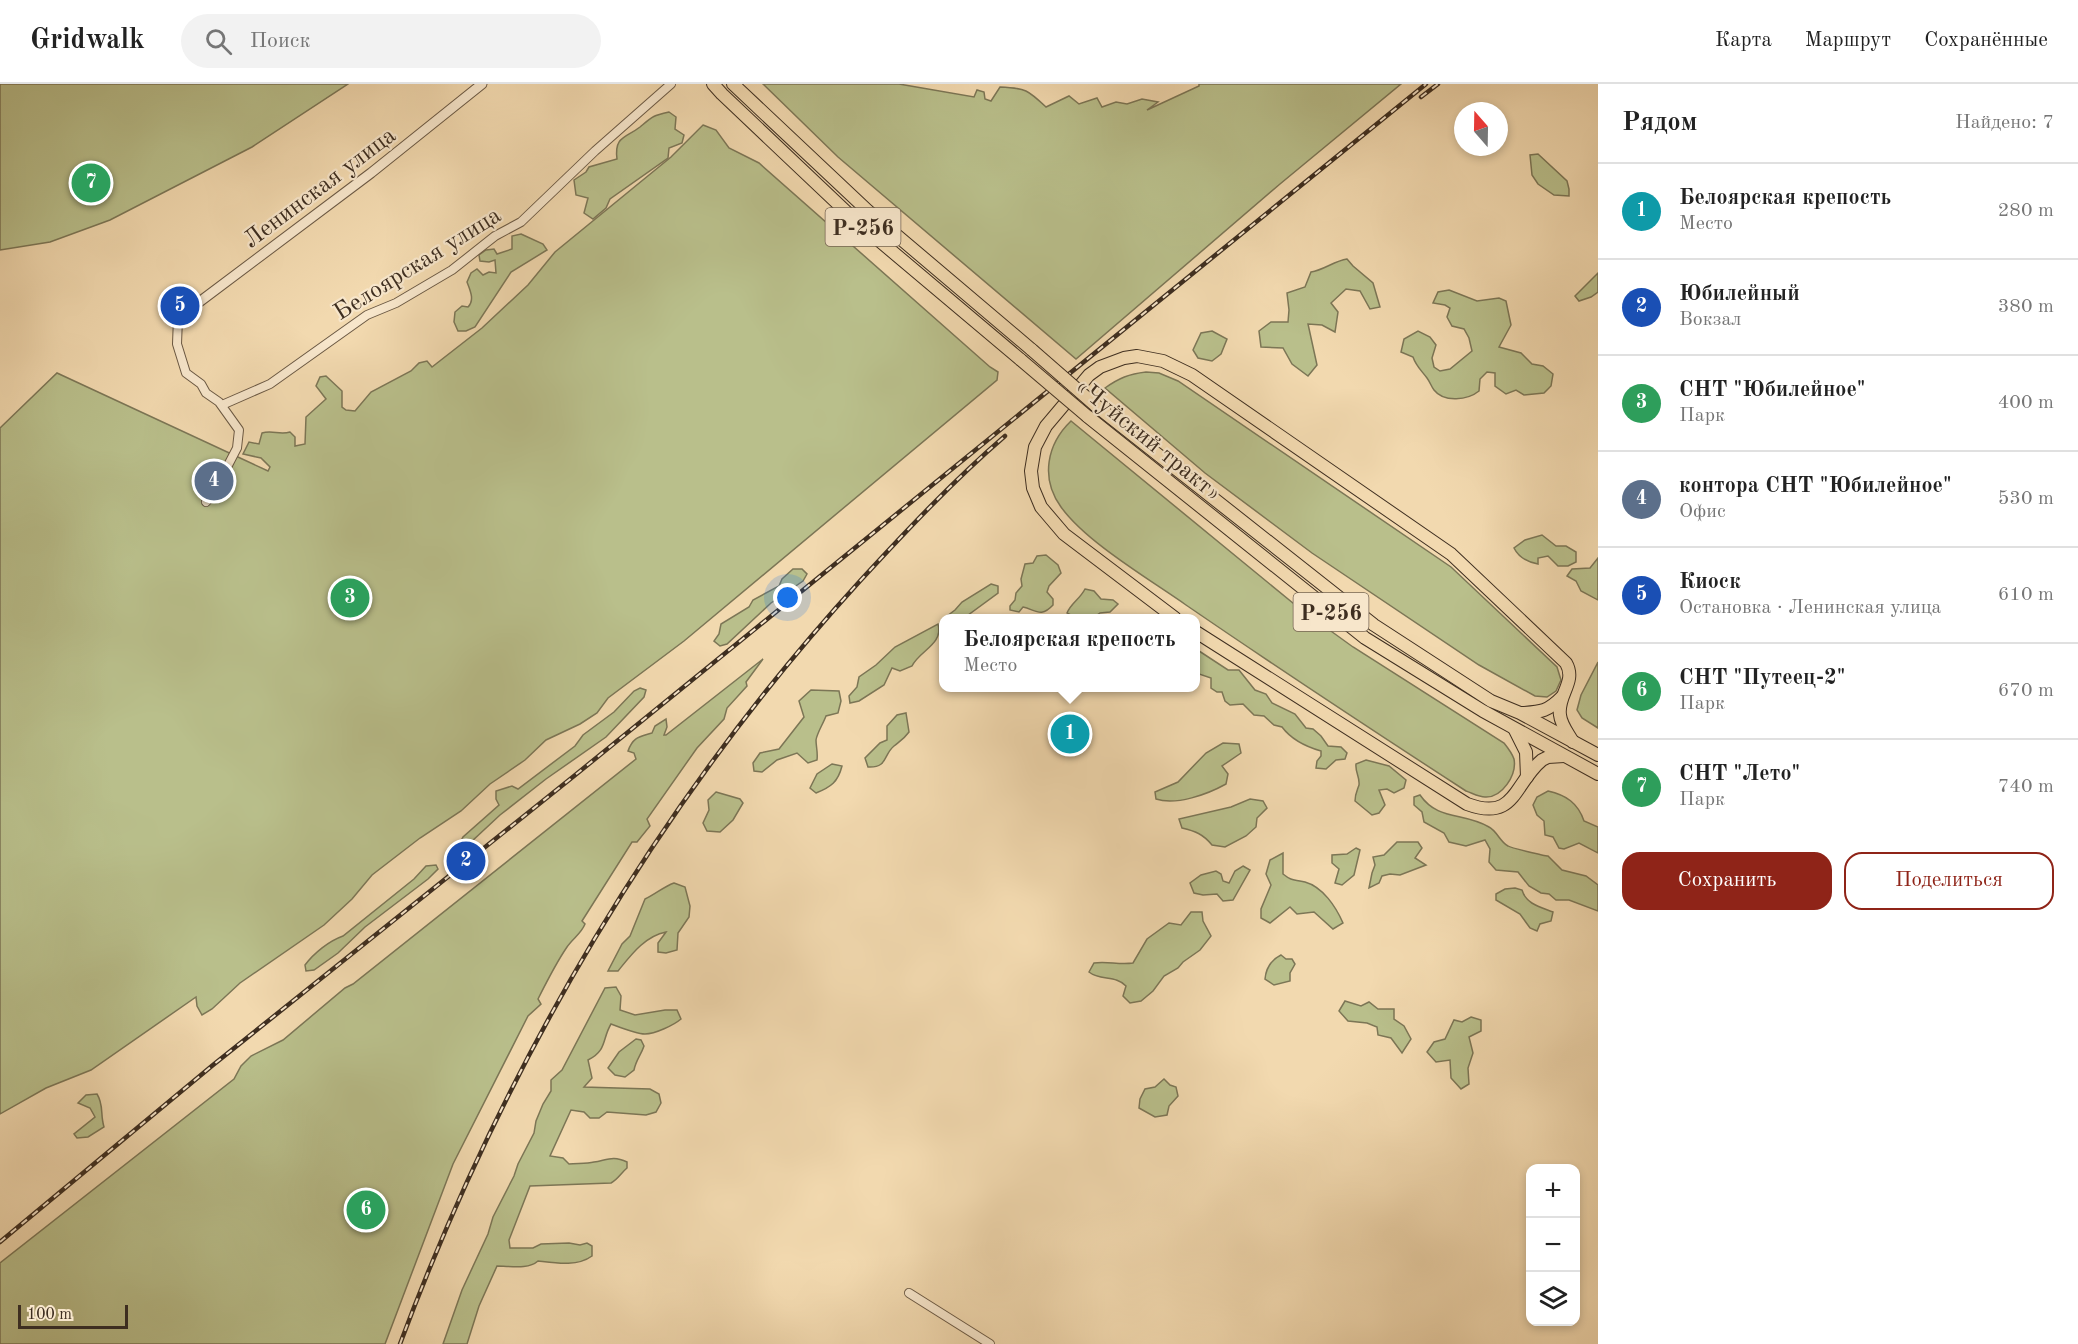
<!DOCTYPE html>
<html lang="ru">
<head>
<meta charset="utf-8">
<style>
	body { margin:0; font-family:"Old Standard TT",serif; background:#f2f2f2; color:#222 }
	.controls { position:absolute; right:18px; bottom:18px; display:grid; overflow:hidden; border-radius:12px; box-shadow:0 3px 9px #0003 }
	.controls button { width:54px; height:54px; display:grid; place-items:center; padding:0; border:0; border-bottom:2px solid #e0e0e0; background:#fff; color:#222; font:30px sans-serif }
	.compass { position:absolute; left:1454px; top:18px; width:54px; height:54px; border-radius:50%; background:#fff; box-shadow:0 3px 9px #0003; rotate:340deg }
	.scale { position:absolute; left:18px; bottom:15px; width:110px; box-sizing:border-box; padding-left:6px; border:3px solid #3e2e20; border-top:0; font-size:16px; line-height:21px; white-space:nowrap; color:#3e2e20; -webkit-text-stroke:4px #f7e6cb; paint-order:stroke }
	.you { position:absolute; left:788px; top:514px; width:21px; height:21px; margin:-15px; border:4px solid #fff; border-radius:50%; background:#1a73e8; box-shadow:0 0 0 9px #1a73e833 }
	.badge { display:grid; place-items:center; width:39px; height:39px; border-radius:50%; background:#8f2418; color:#fff; font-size:20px; font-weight:700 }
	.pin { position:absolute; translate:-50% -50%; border:3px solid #fff; box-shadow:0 2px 6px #0006 }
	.popup { position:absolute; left:939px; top:530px; width:261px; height:78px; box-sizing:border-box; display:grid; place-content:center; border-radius:12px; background:#fff; filter:drop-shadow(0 2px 4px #0005); font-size:20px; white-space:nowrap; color:#767676 }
	.popup b { font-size:22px; color:#222 }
	.popup::after { content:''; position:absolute; left:50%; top:100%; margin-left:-12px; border:12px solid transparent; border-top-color:#fff }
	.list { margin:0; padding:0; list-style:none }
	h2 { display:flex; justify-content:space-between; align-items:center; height:78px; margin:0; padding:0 24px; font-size:26px }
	h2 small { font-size:20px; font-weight:400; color:#767676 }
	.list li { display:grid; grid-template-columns:39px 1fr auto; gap:18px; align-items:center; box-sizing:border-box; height:96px; padding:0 24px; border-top:2px solid #e0e0e0 }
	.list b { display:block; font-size:22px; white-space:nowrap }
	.list p { margin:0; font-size:20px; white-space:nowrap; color:#767676 }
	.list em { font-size:20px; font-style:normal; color:#767676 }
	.actions { display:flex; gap:12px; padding:18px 24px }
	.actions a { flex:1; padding:14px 0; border:2px solid #8f2418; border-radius:18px; text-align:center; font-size:21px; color:#8f2418 }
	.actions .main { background:#8f2418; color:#fff }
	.icon { flex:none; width:33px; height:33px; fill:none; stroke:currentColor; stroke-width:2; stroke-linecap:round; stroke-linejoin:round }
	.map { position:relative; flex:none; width:1598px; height:1260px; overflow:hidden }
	header { display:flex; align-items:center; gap:36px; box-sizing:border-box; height:84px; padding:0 30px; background:#fff; border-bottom:2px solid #e0e0e0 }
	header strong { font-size:28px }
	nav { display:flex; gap:33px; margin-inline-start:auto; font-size:21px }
	.search { width:420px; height:54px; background:#f2f2f2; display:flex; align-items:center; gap:15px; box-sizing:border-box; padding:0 21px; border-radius:33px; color:#767676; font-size:22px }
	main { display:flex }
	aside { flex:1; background:#fff }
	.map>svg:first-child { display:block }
</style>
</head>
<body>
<header>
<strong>Gridwalk</strong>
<div class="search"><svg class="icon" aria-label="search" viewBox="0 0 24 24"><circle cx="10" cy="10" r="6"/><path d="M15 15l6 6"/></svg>Поиск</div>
<nav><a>Карта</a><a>Маршрут</a><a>Сохранённые</a></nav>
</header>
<main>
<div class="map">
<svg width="1598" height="1260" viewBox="0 0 1598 1260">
	<rect width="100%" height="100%" fill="#f2d9af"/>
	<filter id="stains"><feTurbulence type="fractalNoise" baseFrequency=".00333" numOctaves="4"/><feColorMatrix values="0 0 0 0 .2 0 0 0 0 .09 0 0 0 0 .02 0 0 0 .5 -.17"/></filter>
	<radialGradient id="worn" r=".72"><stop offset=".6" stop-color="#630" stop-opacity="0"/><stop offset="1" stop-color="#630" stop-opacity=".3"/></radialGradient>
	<g fill="#b9bf8b" stroke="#7c7656" stroke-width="1.5">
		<polygon points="0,0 348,0 252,63 110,136 50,158 0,166"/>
		<path d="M763,0H899L974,13L977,6L984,8L985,15L991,17L1000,3C1026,4 1028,6 1046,23L1069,12L1079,20L1097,14L1102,23L1116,18L1127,20L1142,15L1158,18L1147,26L1199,2V0H1401L1280,100L1076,275L838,73Z"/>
		<path d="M669,28L676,33L675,45L684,51L682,59L669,64L668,74L610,115L606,124L593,135L584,129L588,114L576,111L574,96L586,88L589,83L617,75C614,52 626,54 640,43C653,32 652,32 669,28Z"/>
		<path d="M703,41L716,46L729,64L759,79L990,283L998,288L997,296L684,557L608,614L597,629L580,640L546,656L525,676L490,700L461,727L420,754L372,791L352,815L324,841L240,899L212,925L202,931L197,922L196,913L91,986L46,1004L0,1030V344L57,289L268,387L270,383L261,374L243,370L249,358L259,360L262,349C272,346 280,351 290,348L295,353V362L305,360L306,333L326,315L316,302L320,293L326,292L342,307V323L346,326L355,327L371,308L411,287L419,279L427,277L432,283L482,244L528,201L555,168L671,73Z"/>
		<polygon points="1538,70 1567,97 1569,105 1569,112 1554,111 1538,100 1532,91 1530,71"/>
		<path d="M521,150L543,160L547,166L511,188L475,243L466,247H458L454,238L455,228L462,222L468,223C475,216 470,206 467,198L471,189L477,185L483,191L489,188L496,189L495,176L489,178L480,177L479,171L486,166L494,165L497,170L512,165V152Z"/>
		<path d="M1347,175L1353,182L1373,199L1380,223L1370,225L1360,207L1346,205L1331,219L1338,228L1335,248L1322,241L1308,240L1317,281L1308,292L1292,280L1283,264L1261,263L1259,247L1271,238H1288L1289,226L1287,209L1305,203L1311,188C1324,186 1334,177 1347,175Z"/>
		<polygon points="1598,189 1598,208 1591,213 1579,217 1575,212"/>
		<path d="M1449,206L1477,217L1499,214L1506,217L1511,241L1499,263L1521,269L1532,280L1543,282L1553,290L1551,302L1544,309L1524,311L1516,306L1506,310L1495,302V289L1487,288L1480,295L1479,307C1468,316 1444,319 1434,306C1431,302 1430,298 1427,294C1421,286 1416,282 1413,273L1401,268L1404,255L1418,247L1430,253L1436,261L1432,274L1434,283L1440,287L1450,285L1472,267L1469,254L1464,245L1452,242L1447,233L1450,224L1445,221L1433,219L1438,208Z"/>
		<polygon points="1212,247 1227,255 1221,270 1212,277 1198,274 1193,266 1201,249"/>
		<path d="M1146,288L1159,289L1178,297L1451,483L1557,583L1561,596L1556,607L1547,613L1535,612L1479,581L1312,469L1205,389L1105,304C1119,294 1129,290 1146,288Z"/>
		<path d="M1071,337L1299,524L1353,563L1504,659C1508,664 1512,669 1514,675C1517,691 1502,714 1485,713C1479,713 1472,709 1466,707C1372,646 1278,584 1186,521C1149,495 1086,458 1061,423C1040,394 1047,360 1071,337Z"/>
		<path d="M1542,451L1556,462H1566L1576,468V478L1568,482H1558L1548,472L1538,474V480C1527,478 1519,474 1514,464L1525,456Z"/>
		<path d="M1046,471L1058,481L1061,489L1049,502L1047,508L1053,515V521C1041,534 1036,526 1023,523L1019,528L1010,526V522L1015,516L1016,509L1022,502L1021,495L1025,480L1033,479L1037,472Z"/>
		<polygon points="1598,474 1598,516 1581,507 1576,497 1567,492 1572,485 1590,484"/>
		<polygon points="793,485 802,485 807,490 803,497 771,519 727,560 720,562 714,557 719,550 721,540 749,523 753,516 779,502 782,495"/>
		<polygon points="991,500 998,502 998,509 964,534 944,534 944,538 943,535 955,526 962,518"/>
		<path d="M1085,505L1094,507L1101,515L1113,516L1118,520L1110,528L1100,529L1093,534H1076L1067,529C1071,519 1080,515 1085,505Z"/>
		<path d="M938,540C944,560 919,567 912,582L900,587L892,584L884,601L859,617L850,619L849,612L857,603L859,593L876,581L895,563Z"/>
		<path d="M1196,565L1228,586H1239L1255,606L1266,610L1272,619L1295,630L1306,644L1313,645L1321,652L1328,662L1341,663L1347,669L1345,675L1336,676L1326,685L1316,684L1317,677L1321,672V667C1307,663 1291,655 1282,643L1274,641L1264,632L1254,631L1243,620L1230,621L1225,617L1222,608H1217L1211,604V594L1199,590L1197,584Z"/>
		<path d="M763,575L746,598L747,602L727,624L724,635L697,664L647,735L650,742L637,758H632L582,837L585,840C581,850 573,854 567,863C556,879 547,897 538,915L541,920L528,932L453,1080L385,1260H0V1179L234,995L241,982L251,972L283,956L345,904L353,900L636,675L634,669L628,667C633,653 639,653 652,649L655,642L666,635L667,643L664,651H666Z"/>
		<polygon points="1598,578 1598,644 1582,634 1577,626 1581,611"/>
		<polygon points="640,604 646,606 644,613 606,653 546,695 500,731 471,758 460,759 463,753 499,721 496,715 496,707 512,702 518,705 575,662 583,651 614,628 634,607"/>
		<path d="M811,606L839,607L841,617L838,629L826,632C823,640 817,649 816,656C816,663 818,668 817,676L808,679L797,669L777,676L762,688L754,687L753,679L760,669L779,665L804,633L799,617Z"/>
		<path d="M906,629L909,648C904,655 900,657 894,662C883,671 888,684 868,683L865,674L880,659L887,656V642L897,631Z"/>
		<path d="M1223,659L1239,660L1241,669L1222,682L1228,690L1226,700C1208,710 1176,722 1156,715L1155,708L1178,698L1206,669Z"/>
		<path d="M1366,676L1389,682L1406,696L1404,704L1394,709L1387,705L1379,706L1385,721L1379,729L1372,731L1355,717C1355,710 1357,707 1359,701C1360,693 1355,688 1356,680Z"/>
		<path d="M832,680L842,682C838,698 831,703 816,709L810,704L817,690Z"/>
		<path d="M1548,707C1566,711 1578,719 1584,737L1598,743V769L1579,759L1564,765L1559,764L1553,753L1545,751L1544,737L1537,731L1533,721L1537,713Z"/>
		<polygon points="716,708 740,715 743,719 733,736 720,748 707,747 703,739 709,726 708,716"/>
		<path d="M1420,711C1438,737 1463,728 1489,743C1497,747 1500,758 1508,762C1511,764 1545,772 1548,772L1562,786L1586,792L1598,801V827L1569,816H1556L1549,810L1541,809L1529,802L1518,788L1496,786L1489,778L1490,765L1485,756L1466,762L1449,758L1444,749L1424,738L1422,728L1414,721V713Z"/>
		<path d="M1250,715L1263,717L1267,724L1257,734L1256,743L1246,752L1225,763L1212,761C1203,750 1195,747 1182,744L1179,735L1231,723Z"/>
		<polygon points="1397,758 1418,758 1422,764 1415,774 1426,781 1400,791 1390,790 1382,792 1379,799 1369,804 1372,789 1375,781 1373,773 1384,771"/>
		<polygon points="1356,764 1360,766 1354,791 1342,801 1335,799 1339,785 1332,779 1332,771 1347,770"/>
		<path d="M1283,769V790C1293,798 1294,795 1305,798C1323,803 1336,823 1343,839L1333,845L1314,828L1297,830L1290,823L1270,839L1261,834V825L1271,801L1266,790L1270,776Z"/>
		<path d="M436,781L438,785L428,795L365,843L338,869L314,886L306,887L305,881C314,869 329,857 343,852L414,795L426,782Z"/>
		<polygon points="1243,782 1250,786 1233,816 1223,817 1217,810 1203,811 1194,809 1190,799 1201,791 1216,787 1221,790 1223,797 1229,799 1235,787"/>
		<path d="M674,799L685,803L690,822L689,833L678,849L677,866L666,869L658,868V859L666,848C645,852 631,871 618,887H608L622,860L630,852L645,815C656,810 663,803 674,799Z"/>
		<path d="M1515,804L1522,806C1526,820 1540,823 1553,828L1551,837L1540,840L1537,847L1530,844L1520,830L1496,816V810L1505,805Z"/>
		<path d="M1191,828H1202L1203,837L1211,852L1200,866L1183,878L1178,884L1164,892L1153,907L1141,917L1130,919L1123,912L1126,902C1116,891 1100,897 1089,888L1094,879C1107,877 1119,881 1133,879L1147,855L1169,839L1181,841Z"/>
		<path d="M1281,871L1286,875H1292L1295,880L1290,889V897L1274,901L1265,895C1266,884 1271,876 1281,871Z"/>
		<path d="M616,903L621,912L620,926L635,931L665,926H677L681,935C674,941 655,950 645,950C636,950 619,943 611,940C602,955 607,967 588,976L592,994L584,1003L650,1005L659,1010L661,1019L656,1028L646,1031L607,1028L599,1034H590L584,1028L571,1026L550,1072L563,1074L569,1080C577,1079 586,1080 594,1078C607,1076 613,1071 627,1078V1084C620,1090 618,1095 611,1099L530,1102L509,1156L510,1164H533L541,1160L569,1159L580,1161L587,1159L592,1162V1172C577,1183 555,1179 538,1177C528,1186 510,1182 497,1182L479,1222L467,1260H443L462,1206L488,1150L493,1133L514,1092L518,1080L534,1049L536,1037L543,1020L551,1007V996L562,986L605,904Z"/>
		<polygon points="1345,917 1361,922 1369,918 1378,925 1394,925 1394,935 1404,942 1411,955 1402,969 1391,954 1378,951 1377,943 1367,939 1348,937 1339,927"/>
		<polygon points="1471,933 1481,936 1481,947 1469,953 1473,969 1468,984 1469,1000 1461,1005 1451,994 1450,976 1436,978 1427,968 1434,958 1445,955 1454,936 1462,938"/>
		<path d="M636,955L641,956L644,962C641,971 636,976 634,986L625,993L615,991L608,984L619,968Z"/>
		<polygon points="1164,995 1170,1001 1176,1003 1178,1012 1169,1022 1167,1031 1155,1033 1139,1024 1140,1015 1145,1005 1155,1003"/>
		<path d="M97,1010C104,1021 100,1030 104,1043L88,1053L77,1054L74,1050L95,1033L90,1024L78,1019L86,1011Z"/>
	</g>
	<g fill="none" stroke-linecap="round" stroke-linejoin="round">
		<g stroke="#6b5944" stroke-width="10">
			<g id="minor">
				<polyline points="178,234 177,260 186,289 201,300 206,309 219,318 239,346 237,364 213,410 206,418"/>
				<polyline points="222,321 270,300 367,231 396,219 452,186 495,152 521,138 595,67 671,0"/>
				<polyline points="909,1209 990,1260"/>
			</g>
		</g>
		<g stroke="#6b5944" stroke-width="11">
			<polyline id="tertiary" points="178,234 371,89 482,0"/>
		</g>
		<g stroke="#3e2e20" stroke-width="14">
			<g id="trunk">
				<polyline points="713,0 722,10 856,137 1021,276"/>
				<polyline points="733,0 868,127 1032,266"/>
				<polyline points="1095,321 1374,541 1491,617 1520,629 1598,671"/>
				<polyline points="1087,332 1365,554 1483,627 1598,690"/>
				<path d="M1175,534L1064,450L1041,423L1033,404L1031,387L1035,363L1046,342L1089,291L1100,283L1124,274L1137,272L1163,277L1192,291L1451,470L1566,579C1577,598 1557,611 1560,631C1561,641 1568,649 1573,658"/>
				<path d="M1196,548L1467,720C1516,738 1513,700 1542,676L1548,673L1564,672"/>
				<path d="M1522,629C1542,628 1548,627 1562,613"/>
				<polyline points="1515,646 1526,668 1527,693"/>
			</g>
		</g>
		<use href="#minor" stroke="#f7e6cb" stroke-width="8"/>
		<use href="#tertiary" stroke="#f7e6cb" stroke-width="9"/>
		<use href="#trunk" stroke="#f2d9af" stroke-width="12"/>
		<g stroke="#3e2e20" stroke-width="4.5">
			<g id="rail">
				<polyline points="1421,13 1438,0"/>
				<polyline points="0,1158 213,981 574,692 1426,0"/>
				<path d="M400,1260C504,981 659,717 860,497C906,447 953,397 1005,352"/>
			</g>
		</g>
		<use href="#rail" stroke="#f7e6cb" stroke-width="2" stroke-dasharray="7" stroke-linecap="butt"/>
		<g stroke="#3e2e20" stroke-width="14" stroke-linecap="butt">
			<g id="trunk-bridge">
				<polyline points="1032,266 1095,321"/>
				<polyline points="1021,276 1087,332"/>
			</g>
		</g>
		<use href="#trunk-bridge" stroke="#f2d9af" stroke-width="12"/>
	</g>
	<g text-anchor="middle" stroke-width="4.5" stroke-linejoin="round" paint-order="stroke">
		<g fill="#f7e6cb" stroke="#766553" stroke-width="1.5">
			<rect x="825.5" y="124" width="75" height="38" rx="4.5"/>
			<rect x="1293.5" y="509" width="75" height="38" rx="4.5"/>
		</g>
		<g font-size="22" font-weight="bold" fill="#3e2e20">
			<text x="863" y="151">Р-256</text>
			<text x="1331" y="536">Р-256</text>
		</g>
		<g font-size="24" fill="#3e2e20" stroke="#f7e6cb">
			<text transform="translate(319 103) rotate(-37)" y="8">Ленинская улица</text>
			<text transform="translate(417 179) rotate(-32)" y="8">Белоярская улица</text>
			<text transform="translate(1149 355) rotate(39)" y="8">«Чуйский тракт»</text>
		</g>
	</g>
	<rect width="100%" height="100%" filter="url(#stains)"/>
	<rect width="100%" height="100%" fill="url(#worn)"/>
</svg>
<div class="controls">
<button>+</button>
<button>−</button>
<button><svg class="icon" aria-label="layers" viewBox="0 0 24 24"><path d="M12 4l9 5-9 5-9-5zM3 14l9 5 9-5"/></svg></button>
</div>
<svg class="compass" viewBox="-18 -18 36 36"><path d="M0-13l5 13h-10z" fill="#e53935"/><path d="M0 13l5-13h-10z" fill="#767676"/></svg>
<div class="scale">100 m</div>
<div class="you"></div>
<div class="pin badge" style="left:1070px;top:650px;background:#0f9aa8">1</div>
<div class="popup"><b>Белоярская крепость</b>Место</div>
<div class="pin badge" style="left:466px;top:777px;background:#1a4fb4">2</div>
<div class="pin badge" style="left:350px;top:514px;background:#2e9e5b">3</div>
<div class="pin badge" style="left:214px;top:397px;background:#5c6f8a">4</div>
<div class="pin badge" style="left:180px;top:222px;background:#1a4fb4">5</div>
<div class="pin badge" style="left:366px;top:1126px;background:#2e9e5b">6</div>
<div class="pin badge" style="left:91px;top:99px;background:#2e9e5b">7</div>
</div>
<aside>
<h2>Рядом<small>Найдено: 7</small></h2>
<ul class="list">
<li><span class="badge" style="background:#0f9aa8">1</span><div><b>Белоярская крепость</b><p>Место</p></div><em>280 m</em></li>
<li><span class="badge" style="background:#1a4fb4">2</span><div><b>Юбилейный</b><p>Вокзал</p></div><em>380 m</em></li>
<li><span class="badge" style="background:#2e9e5b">3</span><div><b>СНТ &quot;Юбилейное&quot;</b><p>Парк</p></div><em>400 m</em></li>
<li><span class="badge" style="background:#5c6f8a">4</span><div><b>контора СНТ &quot;Юбилейное&quot;</b><p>Офис</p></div><em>530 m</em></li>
<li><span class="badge" style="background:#1a4fb4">5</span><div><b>Киоск</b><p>Остановка · Ленинская улица</p></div><em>610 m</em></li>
<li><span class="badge" style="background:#2e9e5b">6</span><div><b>СНТ &quot;Путеец-2&quot;</b><p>Парк</p></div><em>670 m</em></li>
<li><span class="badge" style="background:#2e9e5b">7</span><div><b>СНТ &quot;Лето&quot;</b><p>Парк</p></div><em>740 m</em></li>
</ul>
<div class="actions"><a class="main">Сохранить</a><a>Поделиться</a></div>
</aside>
</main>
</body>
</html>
